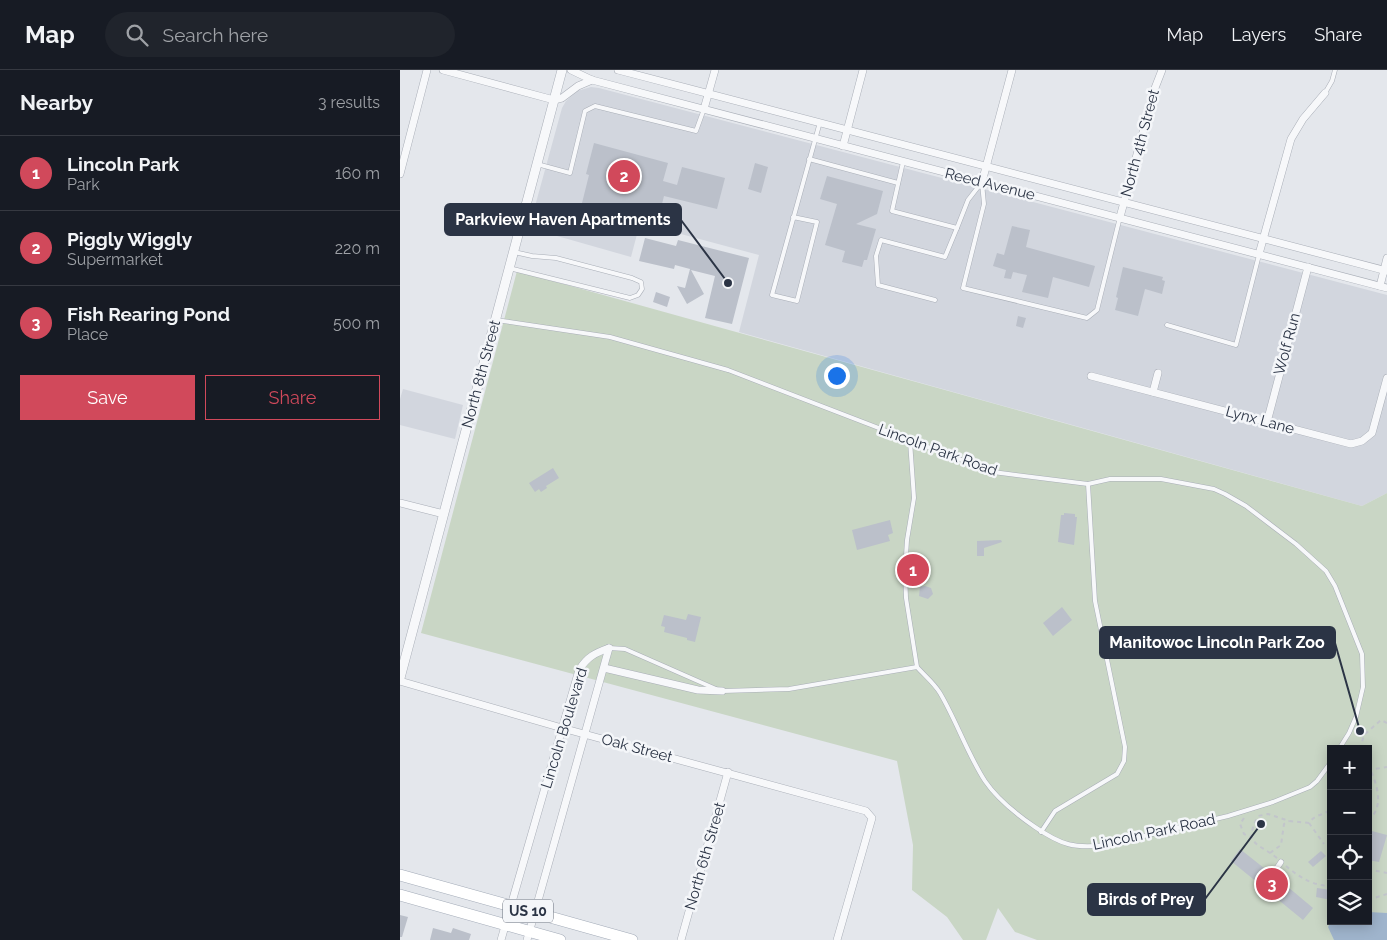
<!DOCTYPE html>
<html lang="en">
<head>
<meta charset="utf-8">
<style>
	body { margin:0; font-family:Raleway,sans-serif; background:#20242c; color:#f1f3f6 }
	.controls { position:absolute; right:15px; bottom:15px; display:grid; overflow:hidden; border-radius:0px; box-shadow:0 2px 12px #0003 }
	.controls button { width:45px; height:45px; display:grid; place-items:center; padding:0; border:0; border-bottom:1px solid #363941; background:#171b24; color:#f1f3f6; font:25px sans-serif }
	.you { position:absolute; left:436px; top:305px; width:18px; height:18px; margin:-12px; border:4px solid #fff; border-radius:50%; background:#1a73e8; box-shadow:0 0 0 8px #1a73e833 }
	.badge { display:grid; place-items:center; width:32px; height:32px; border-radius:50%; background:#d1495b; color:#fff; font-size:16px; font-weight:700 }
	.pin { position:absolute; translate:-50% -50%; border:2px solid #fff; box-shadow:0 1px 5px #0006 }
	.list { margin:0; padding:0; list-style:none }
	h2 { display:flex; justify-content:space-between; align-items:center; height:65px; margin:0; padding:0 20px; font-size:21px }
	h2 small { font-size:16px; font-weight:400; color:#9ea1a6 }
	.list li { display:grid; grid-template-columns:32px 1fr auto; gap:15px; align-items:center; box-sizing:border-box; height:75px; padding:0 20px; border-top:1px solid #363941 }
	.list b { display:block; font-size:19px; white-space:nowrap }
	.list p { margin:0; font-size:16px; white-space:nowrap; color:#9ea1a6 }
	.list em { font-size:16px; font-style:normal; color:#9ea1a6 }
	.actions { display:flex; gap:10px; padding:15px 20px }
	.actions a { flex:1; padding:11px 0; border:1px solid #d1495b; border-radius:0px; text-align:center; font-size:18px; color:#d1495b }
	.actions .main { background:#d1495b; color:#fff }
	.icon { flex:none; width:28px; height:28px; fill:none; stroke:currentColor; stroke-width:2; stroke-linecap:round; stroke-linejoin:round }
	.map { position:relative; flex:none; width:987px; height:870px; overflow:hidden }
	header { display:flex; align-items:center; gap:30px; box-sizing:border-box; height:70px; padding:0 25px; background:#171b24; border-bottom:1px solid #363941 }
	header strong { font-size:24px }
	nav { display:flex; gap:28px; margin-inline-start:auto; font-size:18px }
	.search { width:350px; height:45px; background:#20242c; display:flex; align-items:center; gap:12px; box-sizing:border-box; padding:0 18px; border-radius:28px; color:#9ea1a6; font-size:19px }
	main { display:flex }
	aside { flex:1; background:#171b24 }
	.map>svg:first-child { display:block }
</style>
</head>
<body>
<header>
<strong>Map</strong>
<div class="search"><svg class="icon" aria-label="search" viewBox="0 0 24 24"><circle cx="10" cy="10" r="6"/><path d="M15 15l6 6"/></svg>Search here</div>
<nav><a>Map</a><a>Layers</a><a>Share</a></nav>
</header>
<main>
<aside>
<h2>Nearby<small>3 results</small></h2>
<ul class="list">
<li><span class="badge">1</span><div><b>Lincoln Park</b><p>Park</p></div><em>160 m</em></li>
<li><span class="badge">2</span><div><b>Piggly Wiggly</b><p>Supermarket</p></div><em>220 m</em></li>
<li><span class="badge">3</span><div><b>Fish Rearing Pond</b><p>Place</p></div><em>500 m</em></li>
</ul>
<div class="actions"><a class="main">Save</a><a>Share</a></div>
</aside>
<div class="map">
<svg width="987" height="870" viewBox="0 0 987 870">
	<rect width="100%" height="100%" fill="#e4e7ec"/>
	<g fill="#d2d6de">
		<polygon points="191,17 199,18 987,225 987,423 962,436 339,262 359,185 240,153 231,187 129,158 162,38 166,31 177,21"/>
		<polygon points="3,319 63,335 55,369 0,355 0,329"/>
	</g>
	<path fill="#c9d6c5" fill-rule="evenodd" d="M117,201L962,436L987,423V870H637L615,862L598,838L586,870H563L547,847L512,820L513,775L497,691L21,563ZM931,679H968V851H931Z"/>
	<polygon fill="#9fb4cc" points="968,842 987,843 987,870 934,870 928,857 931,851 968,851"/>
	<g fill="#bbc0ca">
		<polygon points="194,73 268,93 263,111 277,115 282,97 325,108 317,139 264,126 258,150 239,145 237,152 181,137 189,105 186,104"/>
		<polygon points="355,93 368,97 361,123 348,119"/>
		<polygon points="427,106 483,121 477,144 456,154 476,159 467,190 464,190 462,197 442,192 445,181 425,175 437,134 420,129"/>
		<polygon points="612,156 630,160 626,177 695,196 689,217 653,207 648,228 622,222 627,205 613,202 611,209 604,208 606,200 593,196 597,183 604,185"/>
		<polygon points="245,168 276,176 278,170 349,188 332,254 305,248 315,206 291,200 304,224 287,234 277,216 285,218 290,199 275,195 274,199 239,191"/>
		<polygon points="723,197 763,207 762,210 765,211 762,224 745,219 738,246 715,240 718,228 716,227"/>
		<polygon points="256,222 270,227 267,237 253,232"/>
		<polygon points="618,246 626,248 623,258 616,256"/>
		<polygon points="153,398 159,408 146,416 147,418 141,422 139,419 135,422 129,413"/>
		<polygon points="664,443 675,444 675,447 677,447 674,475 658,472 661,445 664,445"/>
		<polygon points="490,450 493,463 488,465 490,471 457,480 452,460"/>
		<polygon points="601,470 602,472 584,478 584,486 577,486 577,471"/>
		<polygon points="525,516 531,518 533,524 528,529 519,526 520,517"/>
		<polygon points="662,537 672,550 653,566 643,553"/>
		<polygon points="288,544 301,547 295,572 287,570 287,568 264,562 265,557 261,556 264,545 286,550"/>
		<polygon points="968,760 987,765 979,792 968,790"/>
		<polygon points="840,779 869,802 870,807 876,807 913,838 903,850 831,791"/>
		<polygon points="921,781 926,786 913,797 908,792"/>
		<polygon points="917,818 931,820 931,830 916,827"/>
		<polygon points="0,845 8,847 2,867 0,867"/>
		<polygon points="33,858 51,863 53,858 71,864 69,870 30,870"/>
	</g>
	<g fill="none" stroke-linecap="round" stroke-linejoin="round">
		<g stroke="#a9aeb7" stroke-width="5">
			<g id="service">
				<polyline points="925,23 932,11 935,0"/>
				<polyline points="409,89 498,113"/>
				<polyline points="503,92 492,141 557,158 568,130 582,112"/>
				<polyline points="137,94 170,103 185,41 195,36 296,61 304,39"/>
				<polyline points="582,113 584,134 563,218 687,248 697,240 720,147"/>
				<polyline points="393,147 417,152 397,231 372,225 420,52"/>
				<polyline points="109,198 230,228 238,225 242,219 241,212 232,208 156,188 132,186 114,182"/>
				<polyline points="535,230 478,215 476,186 481,170 545,187 557,158"/>
				<polyline points="96,250 210,267 328,300 593,402 688,414 710,409 761,409 814,419 825,424 846,436 896,474 926,501 935,516 962,584 963,617 956,647 949,663 939,679"/>
				<polyline points="767,255 836,275 859,185"/>
				<polyline points="510,371 514,428 507,470 505,501 506,528 517,597"/>
				<polyline points="209,578 225,579 316,619"/>
				<path d="M323,621L389,619L517,597C524,605 534,613 540,623C556,650 568,685 585,711C598,730 616,744 635,757C661,775 675,779 706,775L828,746L873,732L910,717L917,711L931,692"/>
				<polyline points="641,762 655,741 717,704 724,691 725,677 695,531 688,414"/>
			</g>
		</g>
		<g stroke="#a9aeb7" stroke-width="6">
			<polyline id="pedestrian" points="873,804 881,792"/>
		</g>
		<g stroke="#a9aeb7" stroke-width="8">
			<g id="minor">
				<polyline points="43,0 154,30 162,28 178,16 192,10"/>
				<polyline points="171,0 192,10 987,218"/>
				<polyline points="218,0 987,201"/>
				<polyline points="304,39 315,0"/>
				<polyline points="443,76 463,0"/>
				<polyline points="0,104 27,0"/>
				<polyline points="582,112 612,0"/>
				<polyline points="720,147 755,18 762,0"/>
				<polyline points="859,184 891,69 903,49 925,23"/>
				<polyline points="980,216 987,188"/>
				<polyline points="691,306 951,374 962,371 972,363 987,308"/>
				<polyline points="753,322 758,303"/>
				<polyline points="867,352 908,197"/>
				<polyline points="0,433 44,444"/>
				<polyline points="204,598 298,620 322,621"/>
				<polyline points="0,611 162,658 466,741 472,748 437,870"/>
				<path d="M101,870L179,600C187,587 195,583 209,578"/>
				<polyline points="127,870 209,578"/>
				<polyline points="281,870 328,702"/>
			</g>
		</g>
		<g stroke="#a9aeb7" stroke-width="10">
			<polyline id="tertiary" points="0,608 162,0"/>
		</g>
		<g stroke="#a3abb8" stroke-width="12">
			<g id="primary">
				<polyline points="0,805 232,870"/>
				<polyline points="0,825 160,870"/>
			</g>
		</g>
		<g stroke="#c2c5cb" stroke-width="2" stroke-dasharray="4 4" stroke-linecap="butt">
			<polyline points="960,679 964,665 981,650 987,653"/>
			<polyline points="968,700 987,697"/>
			<polyline points="968,712 976,711"/>
			<polyline points="844,748 840,754 844,764 851,767"/>
			<path d="M968,750C985,738 977,714 970,699"/>
			<polyline points="909,753 924,774"/>
			<polyline points="870,783 881,775 884,754 889,751"/>
			<path d="M877,788C857,772 843,775 858,746L868,744L889,751L909,753C917,742 922,748 931,738"/>
			<path d="M886,796C899,807 913,816 931,816"/>
			<polyline points="968,799 987,803"/>
			<polyline points="968,827 974,828 987,824"/>
		</g>
		<use href="#service" stroke="#f7f8fa" stroke-width="4"/>
		<use href="#pedestrian" stroke="#f7f8fa" stroke-width="5"/>
		<use href="#minor" stroke="#f7f8fa" stroke-width="7"/>
		<use href="#tertiary" stroke="#f7f8fa" stroke-width="9"/>
		<use href="#primary" stroke="#fff" stroke-width="11"/>
	</g>
	<g text-anchor="middle" stroke-width="5" stroke-linejoin="round" paint-order="stroke">
		<rect fill="#f4f6f9" stroke="#676e7b" stroke-width="1" x="103" y="829.5" width="50" height="23" rx="4"/>
		<g font-size="14" font-weight="bold" fill="#2b3445">
			<text x="128" y="846">US 10</text>
		</g>
		<g font-size="15" fill="#2b3445" stroke="#f4f6f9">
			<text transform="translate(740 73) rotate(-75)" y="5">North 4th Street</text>
			<text transform="translate(590 114) rotate(14)" y="5">Reed Avenue</text>
			<text transform="translate(887 274) rotate(-75)" y="5">Wolf Run</text>
			<text transform="translate(81 304) rotate(-75)" y="5">North 8th Street</text>
			<text transform="translate(860 350) rotate(15)" y="5">Lynx Lane</text>
			<text transform="translate(538 380) rotate(20)" y="5">Lincoln Park Road</text>
			<text transform="translate(164 658) rotate(-73)" y="5">Lincoln Boulevard</text>
			<text transform="translate(237 678) rotate(15)" y="5">Oak Street</text>
			<text transform="translate(754 762) rotate(-12)" y="5">Lincoln Park Road</text>
			<text transform="translate(305 786) rotate(-74)" y="5">North 6th Street</text>
		</g>
	</g>
	<path fill="none" stroke="#2b3445" stroke-width="2" d="M328 213L281 150M960 661L935 573M861 754L805 829"/>
	<g fill="#2b3445" stroke="#f4f6f9" stroke-width="2">
		<circle cx="328" cy="213" r="5"/>
		<circle cx="960" cy="661" r="5"/>
		<circle cx="861" cy="754" r="5"/>
	</g>
	<g fill="#2b3445" stroke="#2b3445" stroke-width="2">
		<rect x="45" y="134" width="236" height="31" rx="5"/>
		<rect x="700" y="557" width="235" height="31" rx="5"/>
		<rect x="688" y="814" width="117" height="31" rx="5"/>
	</g>
	<g font-size="16" text-anchor="middle" font-weight="bold" fill="#fff">
		<text x="163" y="155">Parkview Haven Apartments</text>
		<text x="817" y="578">Manitowoc Lincoln Park Zoo</text>
		<text x="746" y="835">Birds of Prey</text>
	</g>
</svg>
<div class="controls">
<button>+</button>
<button>−</button>
<button><svg class="icon" aria-label="locate" viewBox="0 0 24 24"><circle cx="12" cy="12" r="6"/><path d="M12 2v4M12 18v4M2 12h4M18 12h4"/></svg></button>
<button><svg class="icon" aria-label="layers" viewBox="0 0 24 24"><path d="M12 4l9 5-9 5-9-5zM3 14l9 5 9-5"/></svg></button>
</div>
<div class="you"></div>
<div class="pin badge" style="left:513px;top:500px">1</div>
<div class="pin badge" style="left:224px;top:106px">2</div>
<div class="pin badge" style="left:872px;top:814px">3</div>
</div>
</main>
</body>
</html>
